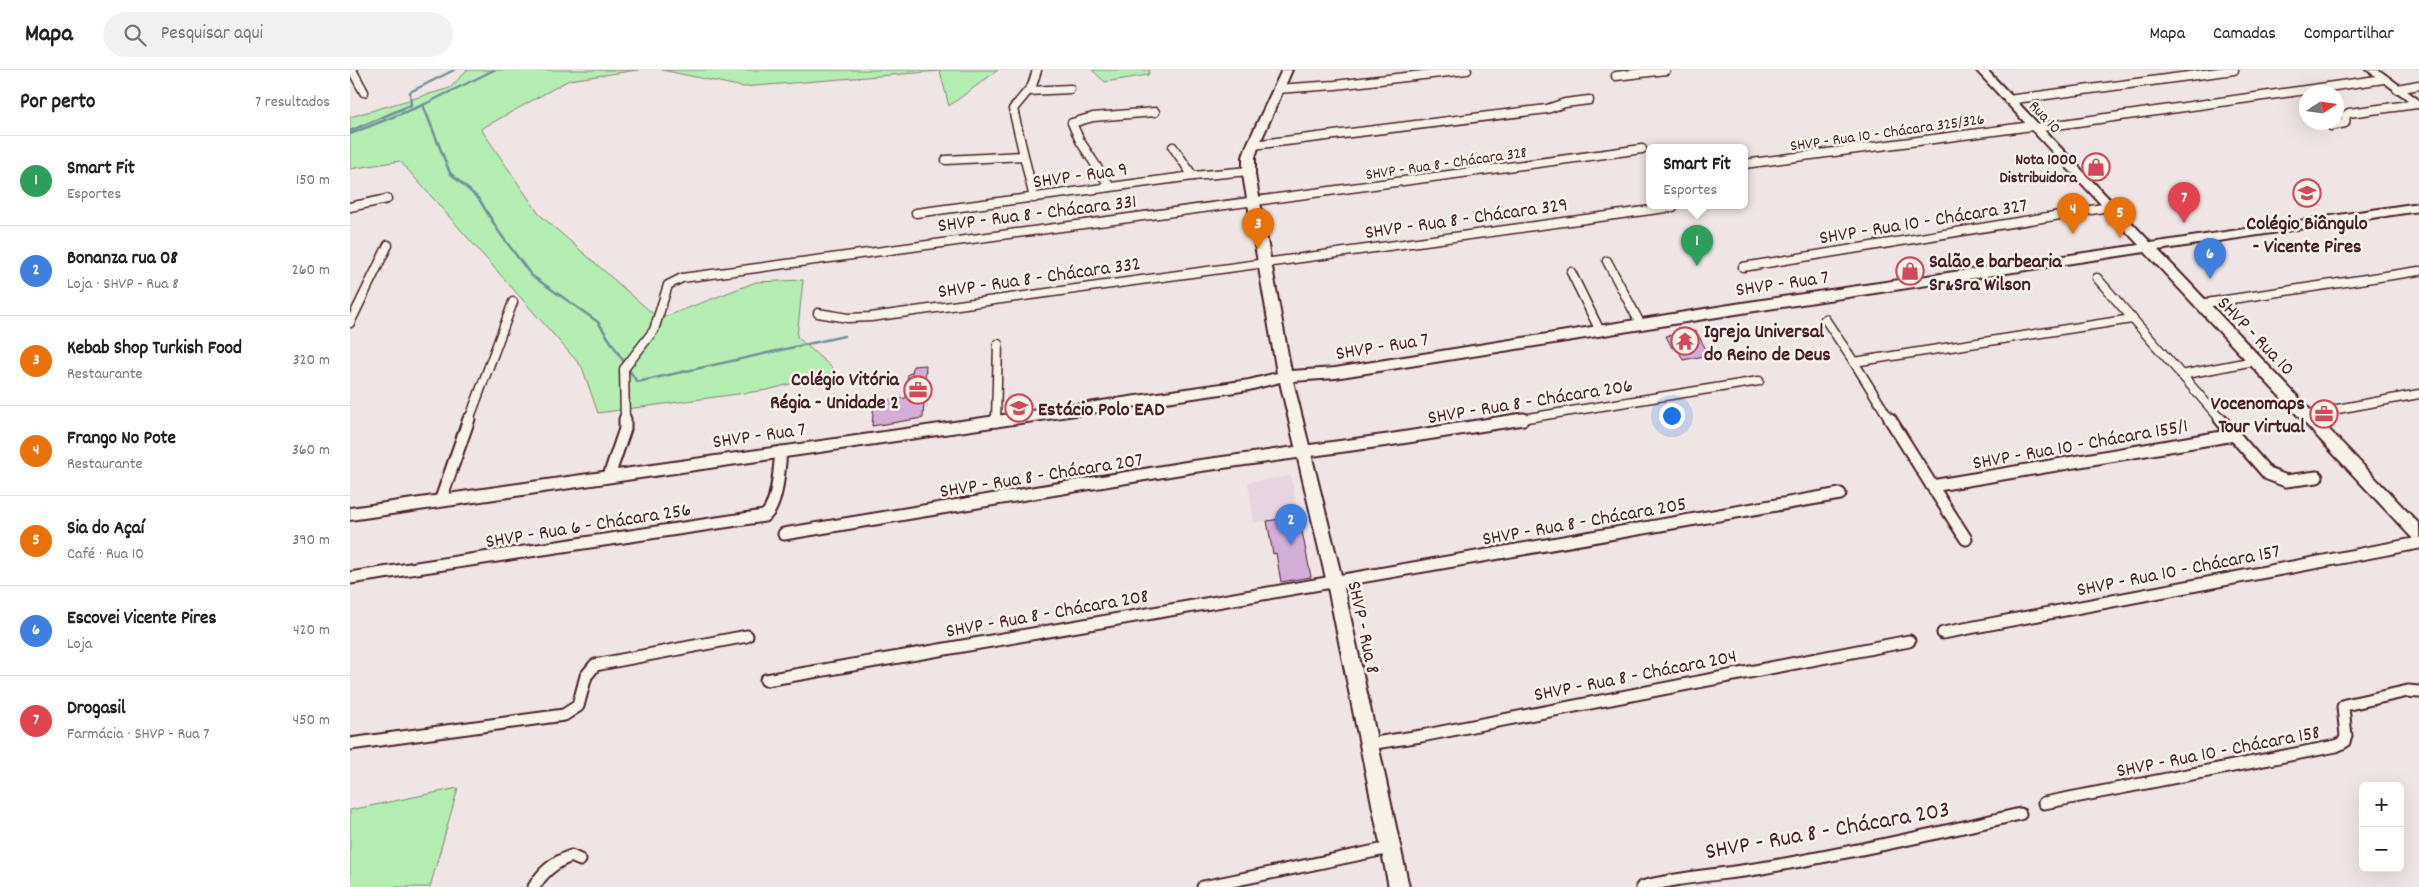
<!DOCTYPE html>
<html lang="pt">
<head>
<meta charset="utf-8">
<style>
	body { margin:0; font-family:Dekko,sans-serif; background:#f2f2f2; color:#222 }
	.controls { position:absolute; right:15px; bottom:15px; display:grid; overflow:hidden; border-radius:8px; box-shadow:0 5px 20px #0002 }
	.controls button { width:45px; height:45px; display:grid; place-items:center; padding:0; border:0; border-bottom:1px solid #e0e0e0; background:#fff; color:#222; font:25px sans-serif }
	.compass { position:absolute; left:1949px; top:15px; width:45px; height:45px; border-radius:50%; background:#fff; box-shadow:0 5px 20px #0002; rotate:78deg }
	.you { position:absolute; left:1321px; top:345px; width:18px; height:18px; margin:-12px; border:4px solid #fff; border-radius:50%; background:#1a73e8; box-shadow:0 0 0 8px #1a73e833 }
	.badge { display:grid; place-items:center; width:32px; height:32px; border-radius:50%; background:#ea580c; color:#fff; font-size:16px; font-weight:700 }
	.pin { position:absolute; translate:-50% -41px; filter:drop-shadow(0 1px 2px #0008) }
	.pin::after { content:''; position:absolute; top:26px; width:18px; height:15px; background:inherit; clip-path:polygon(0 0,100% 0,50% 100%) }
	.popup { position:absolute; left:1296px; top:74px; width:102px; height:65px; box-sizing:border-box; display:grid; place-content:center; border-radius:8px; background:#fff; filter:drop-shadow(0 1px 4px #0005); font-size:16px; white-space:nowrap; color:#767676 }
	.popup b { font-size:19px; color:#222 }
	.popup::after { content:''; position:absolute; left:50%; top:100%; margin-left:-10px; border:10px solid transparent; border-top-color:#fff }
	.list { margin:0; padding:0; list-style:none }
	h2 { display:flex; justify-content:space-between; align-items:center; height:65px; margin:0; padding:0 20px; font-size:21px }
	h2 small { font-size:16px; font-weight:400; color:#767676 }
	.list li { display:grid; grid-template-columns:32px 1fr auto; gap:15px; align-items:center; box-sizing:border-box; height:90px; padding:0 20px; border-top:1px solid #e0e0e0 }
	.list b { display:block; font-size:19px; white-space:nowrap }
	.list p { margin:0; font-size:16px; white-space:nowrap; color:#767676 }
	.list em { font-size:16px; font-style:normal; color:#767676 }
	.icon { flex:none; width:28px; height:28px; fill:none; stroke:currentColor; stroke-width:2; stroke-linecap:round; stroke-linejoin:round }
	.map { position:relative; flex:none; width:2069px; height:817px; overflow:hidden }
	header { display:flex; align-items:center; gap:30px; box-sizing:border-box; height:70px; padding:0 25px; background:#fff; border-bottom:1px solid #e0e0e0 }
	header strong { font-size:24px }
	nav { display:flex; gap:28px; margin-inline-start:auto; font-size:18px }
	.search { width:350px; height:45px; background:#f2f2f2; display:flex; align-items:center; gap:12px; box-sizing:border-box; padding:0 18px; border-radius:28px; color:#767676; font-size:19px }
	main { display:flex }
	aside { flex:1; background:#fff }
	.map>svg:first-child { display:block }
</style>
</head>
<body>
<header>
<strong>Mapa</strong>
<div class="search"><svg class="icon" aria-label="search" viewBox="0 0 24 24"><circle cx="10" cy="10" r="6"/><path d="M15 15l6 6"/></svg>Pesquisar aqui</div>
<nav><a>Mapa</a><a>Camadas</a><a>Compartilhar</a></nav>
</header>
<main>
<aside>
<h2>Por perto<small>7 resultados</small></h2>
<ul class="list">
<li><span class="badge" style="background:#2e9e5b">1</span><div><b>Smart Fit</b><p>Esportes</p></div><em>150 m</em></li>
<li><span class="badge" style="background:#3f7fe0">2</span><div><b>Bonanza rua 08</b><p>Loja · SHVP - Rua 8</p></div><em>260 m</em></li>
<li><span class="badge" style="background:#e8710a">3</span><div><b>Kebab Shop Turkish Food</b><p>Restaurante</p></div><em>320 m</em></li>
<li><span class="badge" style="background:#e8710a">4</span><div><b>Frango No Pote</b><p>Restaurante</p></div><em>360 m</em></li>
<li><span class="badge" style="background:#e8710a">5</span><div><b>Sia do Açaí</b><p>Café · Rua 10</p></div><em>390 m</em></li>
<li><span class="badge" style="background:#3f7fe0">6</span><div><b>Escovei Vicente Pires</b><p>Loja</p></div><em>420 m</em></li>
<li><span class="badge" style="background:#e0444e">7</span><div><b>Drogasil</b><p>Farmácia · SHVP - Rua 7</p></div><em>450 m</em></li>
</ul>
</aside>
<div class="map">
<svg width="2069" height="817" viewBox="0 0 2069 817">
	<rect width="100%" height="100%" fill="#f0e5e5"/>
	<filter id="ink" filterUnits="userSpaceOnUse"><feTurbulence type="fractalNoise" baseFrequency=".02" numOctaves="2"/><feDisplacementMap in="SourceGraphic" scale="10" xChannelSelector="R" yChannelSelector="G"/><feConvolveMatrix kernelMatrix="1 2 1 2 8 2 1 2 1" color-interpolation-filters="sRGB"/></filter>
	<g filter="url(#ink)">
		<polygon fill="#e7d4e1" points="941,406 948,445 904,453 898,412"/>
		<g fill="#b4eeb3" stroke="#7f866f">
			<polygon points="117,0 288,0 219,10 131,59 189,144 309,249 406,212 453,210 447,267 487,302 417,320 248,343 232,297 50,91 0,99 0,47 100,18"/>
			<polygon points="312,0 648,0 599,36 590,1 393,17"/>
			<polygon points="742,0 800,0 798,5 755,12"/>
			<polygon points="108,718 80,817 0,817 0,740"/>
		</g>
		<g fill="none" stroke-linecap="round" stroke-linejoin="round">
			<g stroke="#719099" stroke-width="2.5">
				<polyline points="73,35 100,103 129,129 149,162 181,205 248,252 287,312 494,266"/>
				<polyline points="0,61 61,35 60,22 104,0"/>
				<polyline points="0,64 73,35 144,0"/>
			</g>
		</g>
		<g fill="#d2aed8" stroke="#4a1f2b">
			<polygon points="1346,261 1359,285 1333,290 1327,277 1322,278 1316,266"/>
			<polygon points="576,295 573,348 522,356 524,332 556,328 558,304 562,303 563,296"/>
			<polygon points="949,446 961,507 931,512 926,483 923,484 917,451"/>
		</g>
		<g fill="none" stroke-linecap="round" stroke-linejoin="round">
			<g stroke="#4a1f2b" stroke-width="11">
				<g id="street-far1">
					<polyline points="2,0 14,22"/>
					<polyline points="1266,6 1316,0"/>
					<polyline points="927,19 985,15 1117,0"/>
					<polyline points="2047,19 2069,15"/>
					<polyline points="678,21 720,19"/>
					<polyline points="1658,30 1884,0"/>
					<polyline points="1981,56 1995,53 1996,45 1999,43 2067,34"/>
					<polyline points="1685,58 2034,9"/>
					<polyline points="903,75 1197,39 1215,33 1239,30"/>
					<polyline points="823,77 843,106"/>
					<polyline points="596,90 673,86"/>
					<polyline points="1394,94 1682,56"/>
					<polyline points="760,117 730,71 722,53 743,47 805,42"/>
					<polyline points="684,128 663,39 682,16 687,0"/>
					<polyline points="0,137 37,129"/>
					<polyline points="566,143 843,106 899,101"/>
					<polyline points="1257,191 1291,255"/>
					<polyline points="1393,197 1759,137"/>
					<polyline points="1221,202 1250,261"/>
					<polyline points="1747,208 1871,350"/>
					<polyline points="1849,234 2069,201"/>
					<polyline points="468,243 498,248 521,247 1323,137"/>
					<polyline points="1475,249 1504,292"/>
					<polyline points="0,253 38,175"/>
					<polyline points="1831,305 1904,291"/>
					<polyline points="1955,345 2069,324"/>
					<polyline points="119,350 163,232"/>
					<polyline points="275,350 274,299 304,260 318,215 332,208 1292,79"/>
					<polyline points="646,350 648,274"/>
					<polyline points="1165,350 1409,311"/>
					<polyline points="1540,350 1504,292 1782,249"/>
				</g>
			</g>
			<g stroke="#4a1f2b" stroke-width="15">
				<g id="street">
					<polyline points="1540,349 1582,416 1884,365"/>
					<polyline points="1870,349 1918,404 1936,411 1967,407"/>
					<polyline points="646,351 646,349"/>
					<polyline points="259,406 275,359 275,349"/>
					<polyline points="1582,416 1616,469"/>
					<polyline points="91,429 119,349"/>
					<polyline points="434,464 840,397 1038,370 1173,349"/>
					<path d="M0,508L414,446C428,438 429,398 431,382"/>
					<polyline points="1593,563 2069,473"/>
					<polyline points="416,610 1490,424"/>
					<polyline points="0,674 214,645 228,636 236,606 245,595 397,566"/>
					<polyline points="1018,674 1071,666 1559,571"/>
					<polyline points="1694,733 1986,676 1994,672 1996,666 1993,637 1995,635 2058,621 2069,622"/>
					<path d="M184,817C193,801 205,792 221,786L230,790"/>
					<polyline points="853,817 1040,778"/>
					<path d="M1292,817C1331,806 1372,805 1412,798C1499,783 1585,764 1670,744"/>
				</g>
			</g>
			<g stroke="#4a1f2b" stroke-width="4">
				<g id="secondary">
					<polygon points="932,0 942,0 909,75 905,87 905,105 941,301 985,298 1392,233 1789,175 1626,0 1637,0 1801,173 2069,133 2069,141 1808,180 2069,454 2069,470 2063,469 1795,182 1392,243 985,308 943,311 993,513 1059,817 1039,817 977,513 930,312 899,320 0,450 0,438 899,310 927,303 893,105 893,87 897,75"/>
					<polygon points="2017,0 2029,0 2069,30 2069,38"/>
				</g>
			</g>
			<use href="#street-far1" stroke="#f7f3e8" stroke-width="8"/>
			<use href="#street" stroke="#f7f3e8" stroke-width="11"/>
			<use href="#secondary" fill="#f7f3e8" fill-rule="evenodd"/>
		</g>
	</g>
	<defs>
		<g id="shop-ring" transform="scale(1.4375)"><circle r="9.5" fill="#f7f3e8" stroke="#d1495b" stroke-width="1.5"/><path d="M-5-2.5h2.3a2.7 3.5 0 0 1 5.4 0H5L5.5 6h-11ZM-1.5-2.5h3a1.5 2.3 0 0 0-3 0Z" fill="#d1495b"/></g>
		<g id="school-ring" transform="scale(1.4375)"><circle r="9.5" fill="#f7f3e8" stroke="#d1495b" stroke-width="1.5"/><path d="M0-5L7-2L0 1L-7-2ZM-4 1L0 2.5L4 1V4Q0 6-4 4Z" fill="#d1495b"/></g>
		<g id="temple-ring" transform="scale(1.4375)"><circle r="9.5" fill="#f7f3e8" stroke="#d1495b" stroke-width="1.5"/><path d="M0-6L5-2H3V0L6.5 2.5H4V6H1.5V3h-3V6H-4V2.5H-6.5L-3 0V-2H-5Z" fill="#d1495b"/></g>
		<g id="office-ring" transform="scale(1.4375)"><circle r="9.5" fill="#f7f3e8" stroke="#d1495b" stroke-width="1.5"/><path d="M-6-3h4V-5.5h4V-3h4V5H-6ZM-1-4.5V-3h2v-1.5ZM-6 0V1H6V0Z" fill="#d1495b"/></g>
		<g id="university-ring" transform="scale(1.4375)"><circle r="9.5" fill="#f7f3e8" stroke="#d1495b" stroke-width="1.5"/><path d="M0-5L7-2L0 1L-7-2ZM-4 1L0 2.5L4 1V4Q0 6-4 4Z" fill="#d1495b"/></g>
	</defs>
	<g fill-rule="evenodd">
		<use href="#shop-ring" x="1746" y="97"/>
		<use href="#school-ring" x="1957" y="123"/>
		<use href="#shop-ring" x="1560" y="201"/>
		<use href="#temple-ring" x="1335" y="271"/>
		<use href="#office-ring" x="568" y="320"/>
		<use href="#university-ring" x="669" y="338"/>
		<use href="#office-ring" x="1974" y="344"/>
	</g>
	<g text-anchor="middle" stroke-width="5" stroke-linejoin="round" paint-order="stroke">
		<g font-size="16" fill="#4a1f2b" stroke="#f7f3e8">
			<text transform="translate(1696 46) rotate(47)" y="6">Rua 10</text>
			<text transform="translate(1537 61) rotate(-8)" y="6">SHVP - Rua 10 - Chácara 325/326</text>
			<text transform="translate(1096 92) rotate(-8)" y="6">SHVP - Rua 8 - Chácara 328</text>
		</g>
		<g font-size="16" font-weight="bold" fill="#4a1f2b" stroke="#f7f3e8" text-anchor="end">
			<text x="1727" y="94">Nota 1000<tspan x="1727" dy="18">Distribuidora</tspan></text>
		</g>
		<g font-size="20" fill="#4a1f2b" stroke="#f7f3e8">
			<text transform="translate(730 104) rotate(-8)" y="7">SHVP - Rua 9</text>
			<text transform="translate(687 142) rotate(-7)" y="7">SHVP - Rua 8 - Chácara 331</text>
			<text transform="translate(1116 147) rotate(-8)" y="7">SHVP - Rua 8 - Chácara 329</text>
			<text transform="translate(1573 150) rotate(-9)" y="7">SHVP - Rua 10 - Chácara 327</text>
			<text transform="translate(689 206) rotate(-8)" y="7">SHVP - Rua 8 - Chácara 332</text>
			<text transform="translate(1432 212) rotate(-8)" y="7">SHVP - Rua 7</text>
			<text transform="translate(1907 265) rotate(46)" y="7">SHVP - Rua 10</text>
			<text transform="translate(1032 275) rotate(-9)" y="7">SHVP - Rua 7</text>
			<text transform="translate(1180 330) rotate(-9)" y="7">SHVP - Rua 8 - Chácara 206</text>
			<text transform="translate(409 364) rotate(-8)" y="7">SHVP - Rua 7</text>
			<text transform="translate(1730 373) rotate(-10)" y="7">SHVP - Rua 10 - Chácara 155/1</text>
			<text transform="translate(691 404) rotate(-9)" y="7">SHVP - Rua 8 - Chácara 207</text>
			<text transform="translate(1234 450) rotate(-10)" y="7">SHVP - Rua 8 - Chácara 205</text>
			<text transform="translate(238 454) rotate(-9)" y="7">SHVP - Rua 6 - Chácara 256</text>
			<text transform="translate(1828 499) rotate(-11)" y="7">SHVP - Rua 10 - Chácara 157</text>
			<text transform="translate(697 542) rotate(-10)" y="7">SHVP - Rua 8 - Chácara 208</text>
			<text transform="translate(1015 557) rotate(78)" y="7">SHVP - Rua 8</text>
			<text transform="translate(1285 604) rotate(-11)" y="7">SHVP - Rua 8 - Chácara 204</text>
			<text transform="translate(1868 680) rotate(-11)" y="7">SHVP - Rua 10 - Chácara 158</text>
		</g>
		<g font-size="20" font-weight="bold" fill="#4a1f2b" stroke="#f7f3e8" text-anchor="start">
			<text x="1957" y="159" text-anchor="middle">Colégio Biângulo<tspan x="1957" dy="23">- Vicente Pires</tspan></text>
			<text x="1579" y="197">Salão e barbearia<tspan x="1579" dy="23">Sr&amp;Sra Wilson</tspan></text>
			<text x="1354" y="267">Igreja Universal<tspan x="1354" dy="23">do Reino de Deus</tspan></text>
			<text x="549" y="315" text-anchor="end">Colégio Vitória<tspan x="549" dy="23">Régia - Unidade 2</tspan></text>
			<text x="1955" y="339" text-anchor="end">Vocenomaps<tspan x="1955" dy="23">Tour Virtual</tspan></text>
			<text x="688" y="345">Estácio Polo EAD</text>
		</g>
		<g font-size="24" fill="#4a1f2b" stroke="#f7f3e8">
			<text transform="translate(1477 759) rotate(-10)" y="8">SHVP - Rua 8 - Chácara 203</text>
		</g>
	</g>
</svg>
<div class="controls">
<button>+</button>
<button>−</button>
</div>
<svg class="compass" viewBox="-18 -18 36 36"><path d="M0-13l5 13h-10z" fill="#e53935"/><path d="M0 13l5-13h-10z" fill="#767676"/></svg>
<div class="you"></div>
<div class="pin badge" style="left:1347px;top:196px;background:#2e9e5b">1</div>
<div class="popup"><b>Smart Fit</b>Esportes</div>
<div class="pin badge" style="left:941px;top:475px;background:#3f7fe0">2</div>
<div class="pin badge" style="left:908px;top:179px;background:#e8710a">3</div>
<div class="pin badge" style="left:1723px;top:164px;background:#e8710a">4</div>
<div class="pin badge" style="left:1770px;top:168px;background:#e8710a">5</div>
<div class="pin badge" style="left:1860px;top:209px;background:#3f7fe0">6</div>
<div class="pin badge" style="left:1834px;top:153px;background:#e0444e">7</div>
</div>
</main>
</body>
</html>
